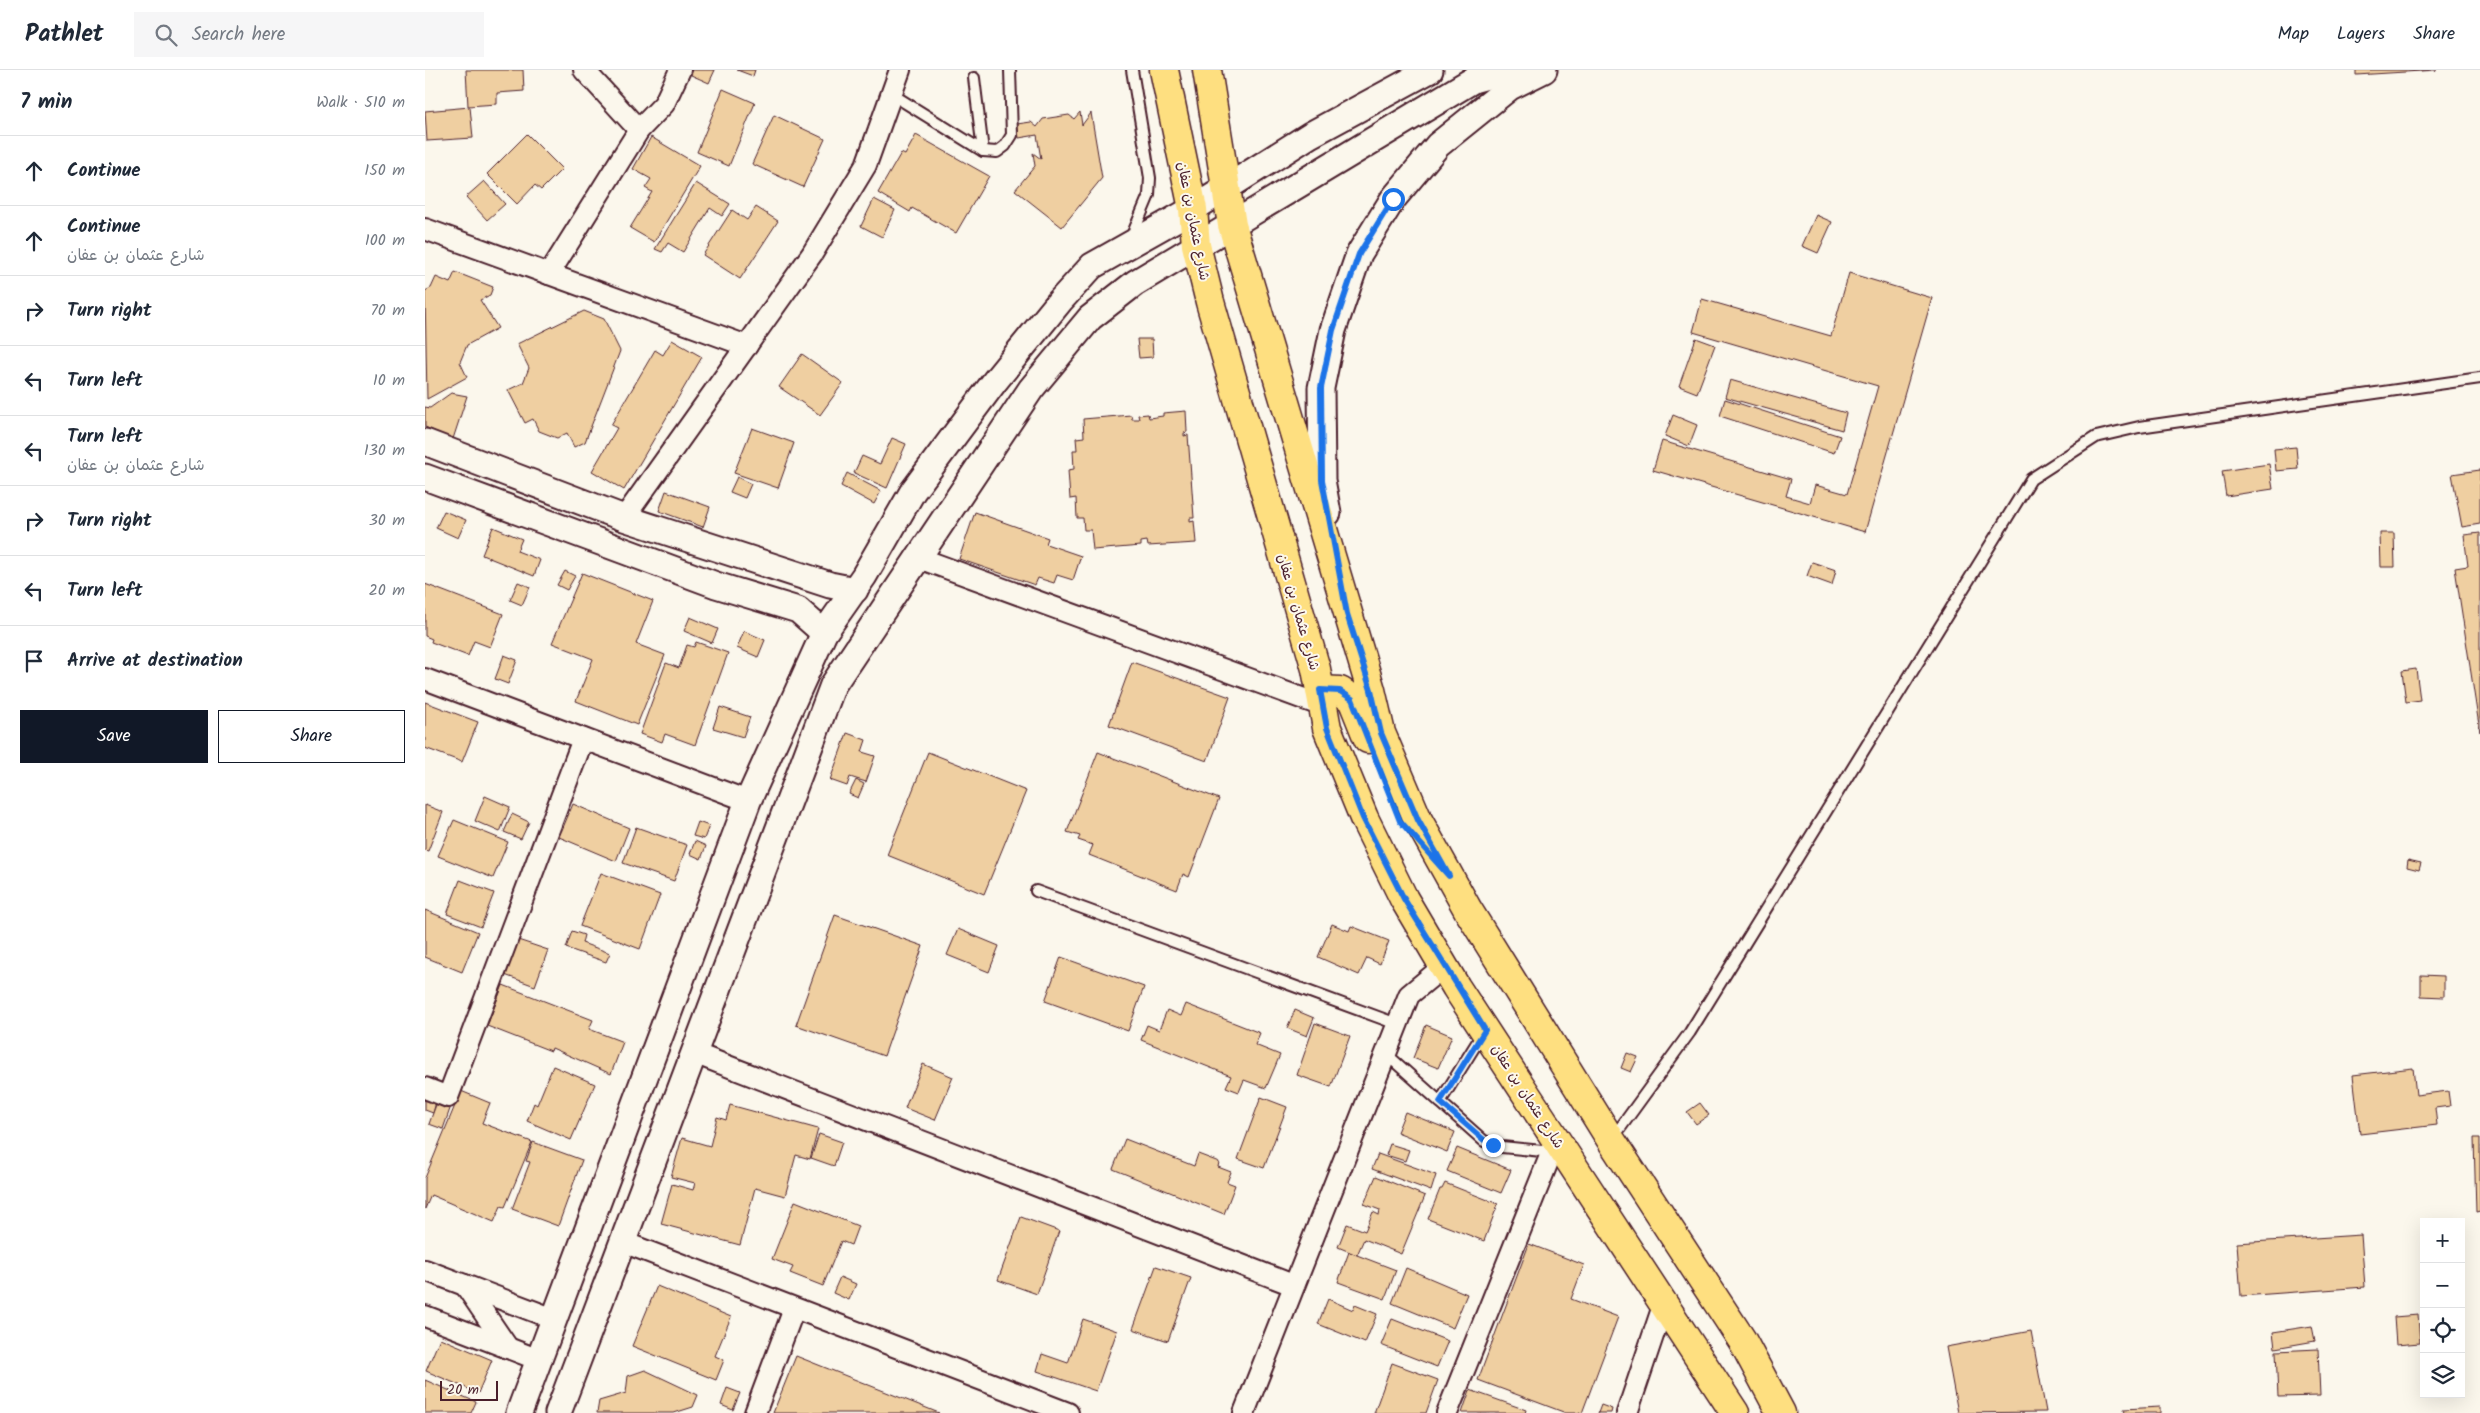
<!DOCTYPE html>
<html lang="en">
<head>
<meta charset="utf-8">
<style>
	body { margin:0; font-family:Kalam,"Playpen Sans Arabic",sans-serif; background:#f6f6f7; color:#1f2937 }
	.controls { position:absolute; right:15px; bottom:15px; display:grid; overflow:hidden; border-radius:0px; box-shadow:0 5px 20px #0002 }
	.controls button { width:45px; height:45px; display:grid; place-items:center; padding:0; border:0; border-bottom:1px solid #e0e1e3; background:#fff; color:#1f2937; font:25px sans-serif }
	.scale { position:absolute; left:15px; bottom:12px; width:58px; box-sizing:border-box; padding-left:5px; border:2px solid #4a1f2b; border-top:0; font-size:14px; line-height:18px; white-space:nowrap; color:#4a1f2b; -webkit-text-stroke:4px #fbf7ec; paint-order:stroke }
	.stop { position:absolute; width:15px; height:15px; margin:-11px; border:4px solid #1a73e8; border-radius:50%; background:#fff }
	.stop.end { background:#1a73e8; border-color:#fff; box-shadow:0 1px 5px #0008 }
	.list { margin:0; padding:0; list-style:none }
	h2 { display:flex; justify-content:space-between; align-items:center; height:65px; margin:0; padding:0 20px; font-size:21px }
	h2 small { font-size:16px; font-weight:400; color:#747a83 }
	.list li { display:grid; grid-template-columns:32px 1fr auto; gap:15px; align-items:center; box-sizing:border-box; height:70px; padding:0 20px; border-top:1px solid #e0e1e3 }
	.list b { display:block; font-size:19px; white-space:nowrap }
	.list p { margin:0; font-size:16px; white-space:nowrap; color:#747a83 }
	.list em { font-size:16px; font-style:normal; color:#747a83 }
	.actions { display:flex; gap:10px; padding:15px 20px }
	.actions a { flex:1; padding:11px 0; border:1px solid #111827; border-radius:0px; text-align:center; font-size:18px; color:#111827 }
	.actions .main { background:#111827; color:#fff }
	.icon { flex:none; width:28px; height:28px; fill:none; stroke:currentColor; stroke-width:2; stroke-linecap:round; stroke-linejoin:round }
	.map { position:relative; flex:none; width:2055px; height:1343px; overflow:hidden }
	header { display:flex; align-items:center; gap:30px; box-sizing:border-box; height:70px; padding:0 25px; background:#fff; border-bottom:1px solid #e0e1e3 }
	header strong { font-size:24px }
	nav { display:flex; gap:28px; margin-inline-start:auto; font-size:18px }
	.search { width:350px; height:45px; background:#f6f6f7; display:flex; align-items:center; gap:12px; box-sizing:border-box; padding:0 18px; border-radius:0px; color:#747a83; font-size:19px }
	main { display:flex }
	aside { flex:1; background:#fff }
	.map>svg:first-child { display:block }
</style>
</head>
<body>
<header>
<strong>Pathlet</strong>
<div class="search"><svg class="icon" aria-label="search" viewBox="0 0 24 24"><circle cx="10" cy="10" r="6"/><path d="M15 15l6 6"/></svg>Search here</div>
<nav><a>Map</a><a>Layers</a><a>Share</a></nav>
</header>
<main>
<aside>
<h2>7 min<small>Walk · 510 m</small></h2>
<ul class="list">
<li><svg class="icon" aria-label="ahead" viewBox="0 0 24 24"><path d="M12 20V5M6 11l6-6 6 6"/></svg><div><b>Continue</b></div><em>150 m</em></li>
<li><svg class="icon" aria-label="ahead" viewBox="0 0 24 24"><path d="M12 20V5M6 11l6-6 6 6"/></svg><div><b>Continue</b><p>شارع عثمان بن عفان</p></div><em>100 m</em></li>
<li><svg class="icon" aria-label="right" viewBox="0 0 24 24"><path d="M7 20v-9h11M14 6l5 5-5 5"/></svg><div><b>Turn right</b></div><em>70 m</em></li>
<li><svg class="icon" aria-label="left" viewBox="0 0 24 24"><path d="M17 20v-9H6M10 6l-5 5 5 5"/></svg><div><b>Turn left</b></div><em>10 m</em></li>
<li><svg class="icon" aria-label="left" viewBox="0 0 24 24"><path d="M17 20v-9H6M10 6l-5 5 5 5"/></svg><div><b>Turn left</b><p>شارع عثمان بن عفان</p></div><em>130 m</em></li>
<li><svg class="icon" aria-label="right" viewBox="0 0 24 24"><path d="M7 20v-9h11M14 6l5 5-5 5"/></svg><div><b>Turn right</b></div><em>30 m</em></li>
<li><svg class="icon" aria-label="left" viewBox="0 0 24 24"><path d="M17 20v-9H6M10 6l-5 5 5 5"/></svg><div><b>Turn left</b></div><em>20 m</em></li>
<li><svg class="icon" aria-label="arrive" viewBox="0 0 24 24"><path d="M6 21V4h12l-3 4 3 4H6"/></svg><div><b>Arrive at destination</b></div></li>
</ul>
<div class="actions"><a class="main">Save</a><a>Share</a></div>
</aside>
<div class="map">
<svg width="2055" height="1343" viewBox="0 0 2055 1343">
	<rect width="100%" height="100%" fill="#fbf7ec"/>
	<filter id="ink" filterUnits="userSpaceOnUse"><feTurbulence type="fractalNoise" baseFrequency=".02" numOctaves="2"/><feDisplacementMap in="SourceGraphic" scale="10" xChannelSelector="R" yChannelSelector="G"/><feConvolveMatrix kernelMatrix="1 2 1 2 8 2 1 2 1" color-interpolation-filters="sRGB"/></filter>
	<g filter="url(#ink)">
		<g fill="#efcfa1" stroke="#4a1f2b">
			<polygon points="41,0 98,0 99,21 72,23 72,34 43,36"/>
			<polygon points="268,0 290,0 284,13 266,5"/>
			<polygon points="312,0 330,0 328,6"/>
			<polygon points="1931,0 2013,0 1931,5"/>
			<polygon points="298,19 330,33 304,96 272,82"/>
			<polygon points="45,37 48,68 2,71 0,41"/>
			<polygon points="655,42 657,55 666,43 677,108 637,157 590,120 610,96 608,83 616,89 612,65 594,68 592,54 606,52 612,57 618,49 644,45 649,49"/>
			<polygon points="349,45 400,69 378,117 327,94"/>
			<polygon points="102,64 137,99 116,120 110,115 92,134 62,104"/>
			<polygon points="491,65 564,106 531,163 487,138 485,142 453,123 476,83 480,85"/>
			<polygon points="226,67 275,96 229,172 205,158 227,122 220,118 226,109 208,99"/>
			<polygon points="59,111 80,134 62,150 41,127"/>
			<polygon points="271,113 305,134 297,146 285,138 258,182 243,173 237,182 230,179"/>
			<polygon points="449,129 470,140 457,167 436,156"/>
			<polygon points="331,137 353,151 315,209 278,185 307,140 322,150"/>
			<polygon points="1391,145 1407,152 1393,183 1377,176"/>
			<polygon points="30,202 68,217 65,225 55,230 73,258 42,275 35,292 42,307 2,329 0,221 6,218 11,207 25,213"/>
			<polygon points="1424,203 1507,228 1440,462 1228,400 1237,371 1366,409 1361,426 1385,433 1390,415 1422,424 1453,316 1268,262 1277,229 1406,266"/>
			<polygon points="159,241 179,249 195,281 160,372 149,377 142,363 132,368 114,361 108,349 100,353 83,320 98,313 104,298 92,274"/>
			<polygon points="1271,268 1290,275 1272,323 1254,316"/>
			<polygon points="712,269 727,269 728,287 714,288"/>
			<polygon points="247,270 277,287 199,420 167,401 192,358 186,355 230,280 238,285"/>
			<polygon points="377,284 418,313 395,345 354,317"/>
			<polygon points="1305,310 1421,343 1417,360 1300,327"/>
			<polygon points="26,323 42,326 28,369 0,357 0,337 5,338"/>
			<polygon points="1300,329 1415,366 1409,383 1295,346"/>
			<polygon points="761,341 762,362 759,363 759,366 763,365 769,448 765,448 765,452 769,451 771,473 723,476 722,471 716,472 716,476 668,480 666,460 659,460 658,448 652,448 651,428 645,429 643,400 649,399 648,380 652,380 651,368 659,367 658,349 706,345 707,349 714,349 713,345 723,344 724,348 738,346 738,343"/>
			<polygon points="1248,345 1272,355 1264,376 1240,366"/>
			<polygon points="327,358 369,373 353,418 309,403"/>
			<polygon points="467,368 481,374 462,418 429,403 437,386 455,394"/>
			<polygon points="1871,377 1873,399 1851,401 1849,379"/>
			<polygon points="1844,394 1848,419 1801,426 1797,401"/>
			<polygon points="2055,400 2055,454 2037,457 2027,404"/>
			<polygon points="422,403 456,421 449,434 416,416"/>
			<polygon points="312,407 326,414 320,428 305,422"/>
			<polygon points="241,421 285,437 278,457 234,441"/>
			<polygon points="19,441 41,450 33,468 11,458"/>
			<polygon points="550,442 623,468 621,474 656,486 648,510 632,505 629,513 613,508 610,515 534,489"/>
			<polygon points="68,457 97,469 92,481 115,490 109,506 57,485"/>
			<polygon points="1955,463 1969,463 1970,497 1956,497"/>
			<polygon points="2055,463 2055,662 2030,498 2043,496 2039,465"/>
			<polygon points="1387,492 1411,500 1407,515 1382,506"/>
			<polygon points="140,501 150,506 142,520 132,515"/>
			<polygon points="157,503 228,531 211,574 240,585 212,655 151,631 168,589 127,573"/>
			<polygon points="93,512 105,517 97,535 85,530"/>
			<polygon points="0,514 78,544 65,577 49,571 43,586 6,572 7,569 0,566"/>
			<polygon points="265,547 293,559 287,573 259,561"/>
			<polygon points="319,561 340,570 333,587 312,578"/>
			<polygon points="271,572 303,583 270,675 240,664 237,672 215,664 241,593 254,598 262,575 269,577"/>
			<polygon points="79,585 92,590 83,614 70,609"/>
			<polygon points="707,592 805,627 782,691 684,655"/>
			<polygon points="1991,599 1995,630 1981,632 1977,601"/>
			<polygon points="0,632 53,652 37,692 0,678"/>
			<polygon points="295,637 325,647 318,667 288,658"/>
			<polygon points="422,663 441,670 437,682 450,686 441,712 425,707 422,716 405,710"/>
			<polygon points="503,682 601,721 559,824 462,785"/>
			<polygon points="673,682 794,729 764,807 758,804 752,820 664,785 668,775 653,770 655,766 642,762"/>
			<polygon points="431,710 439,714 433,728 424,724"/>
			<polygon points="60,726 85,737 75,762 50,751"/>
			<polygon points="148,734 204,758 191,791 134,767"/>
			<polygon points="0,735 18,742 3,781 0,780"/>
			<polygon points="87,744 104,752 96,769 79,762"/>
			<polygon points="29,750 83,772 68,808 13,786"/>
			<polygon points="273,752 284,756 279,769 268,766"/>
			<polygon points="211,757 262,775 249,811 198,793"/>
			<polygon points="270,771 281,776 276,789 265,784"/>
			<polygon points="1983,790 1996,793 1994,800 1982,797"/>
			<polygon points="176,803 235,825 215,879 155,856"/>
			<polygon points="35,810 69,823 56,857 22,844"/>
			<polygon points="0,840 53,862 37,902 0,887"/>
			<polygon points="410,845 498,876 459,986 371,955"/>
			<polygon points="907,854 924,861 926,856 964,871 955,894 942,888 934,905 893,887"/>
			<polygon points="533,859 574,876 564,902 522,885"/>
			<polygon points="147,861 159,865 157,873 185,883 181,892 141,878"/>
			<polygon points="90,869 123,880 110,916 77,904"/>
			<polygon points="636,887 719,917 703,961 620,931"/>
			<polygon points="1996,905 2019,906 2019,927 1996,926"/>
			<polygon points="78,915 168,950 164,959 198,972 186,1004 127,978 126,981 62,956"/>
			<polygon points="761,934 835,963 830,975 855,985 841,1018 819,1010 814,1022 801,1017 806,1006 716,970 722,955 734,960 742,940 756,946"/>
			<polygon points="870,940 889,948 882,966 862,958"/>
			<polygon points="890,953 925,966 906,1017 872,1005"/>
			<polygon points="1001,955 1027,966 1013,998 988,988"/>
			<polygon points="1202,983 1213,987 1206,1002 1196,998"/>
			<polygon points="498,994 528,1007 510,1050 480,1038"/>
			<polygon points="128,996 170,1014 146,1070 102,1051 109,1033 112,1035"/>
			<polygon points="1988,998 1991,1025 2023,1021 2025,1036 2010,1038 2012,1055 1935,1064 1928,1005"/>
			<polygon points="36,1021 65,1033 57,1053 107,1072 80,1137 76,1136 69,1152 6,1125 0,1139 0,1108"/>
			<polygon points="836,1027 862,1037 839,1098 813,1089"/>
			<polygon points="0,1028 11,1032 8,1043 0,1040"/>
			<polygon points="12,1032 26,1036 18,1059 4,1054"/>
			<polygon points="1275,1033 1284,1045 1271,1054 1262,1042"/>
			<polygon points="305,1035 393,1059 385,1089 371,1085 360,1126 330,1118 315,1175 236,1154 247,1114 268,1120 270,1113 246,1107 257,1068 285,1076 292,1047 301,1050"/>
			<polygon points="980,1042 1030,1062 1022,1082 972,1062"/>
			<polygon points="394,1064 417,1072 409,1096 386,1088"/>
			<polygon points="2049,1068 2055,1068 2055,1141 2051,1142"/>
			<polygon points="700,1069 769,1096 773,1084 794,1092 793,1097 806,1102 802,1112 810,1115 799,1144 688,1099"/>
			<polygon points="108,1072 157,1090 133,1156 87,1139 105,1092 101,1091"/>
			<polygon points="965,1074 984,1080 980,1091 961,1085"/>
			<polygon points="1032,1078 1086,1100 1076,1123 1022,1101"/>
			<polygon points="953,1084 1011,1105 1006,1121 947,1099"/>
			<polygon points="951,1106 1000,1126 976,1184 939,1169 932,1185 913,1177 922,1154 940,1161 948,1142 954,1145 955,1140 939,1134"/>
			<polygon points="1020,1113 1073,1134 1059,1171 1003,1149 1015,1119 1017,1119"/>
			<polygon points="370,1131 433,1156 426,1175 416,1171 398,1216 365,1203 368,1197 347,1189"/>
			<polygon points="596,1147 634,1161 612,1224 573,1210"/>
			<polygon points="1936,1165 1940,1217 1816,1226 1812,1173"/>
			<polygon points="1104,1174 1159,1195 1146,1229 1193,1247 1157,1343 1141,1343 1053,1310"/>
			<polygon points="924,1182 971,1200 960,1229 913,1212"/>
			<polygon points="731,1196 766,1208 743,1271 708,1259"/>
			<polygon points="981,1198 1042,1224 1028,1258 967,1233"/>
			<polygon points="415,1207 431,1214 424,1230 408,1223"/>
			<polygon points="232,1216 306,1247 290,1286 299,1290 291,1310 207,1276"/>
			<polygon points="903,1229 928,1240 930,1235 952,1244 940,1273 893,1254"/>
			<polygon points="1993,1245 1995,1273 1971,1275 1969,1247"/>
			<polygon points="658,1249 692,1261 671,1321 612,1301 617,1284 643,1293"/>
			<polygon points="967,1249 1023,1271 1012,1297 956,1275"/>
			<polygon points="1887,1256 1890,1271 1850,1278 1848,1262"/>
			<polygon points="1606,1261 1621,1342 1533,1343 1521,1277"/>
			<polygon points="15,1268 67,1290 53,1323 1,1301"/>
			<polygon points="1893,1279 1895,1326 1853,1327 1851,1281"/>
			<polygon points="371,1286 514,1343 348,1343"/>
			<polygon points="967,1293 1013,1310 1001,1343 949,1343"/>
			<polygon points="220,1300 273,1325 268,1337 249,1343 172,1343 174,1331 201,1323 203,1306"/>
			<polygon points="0,1310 51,1332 46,1343 0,1343"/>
			<polygon points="302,1318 315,1323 308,1340 296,1335"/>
			<polygon points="1045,1320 1101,1340 1100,1343 1037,1343"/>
			<polygon points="1176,1335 1187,1339 1186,1343 1173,1343"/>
			<polygon points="1735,1337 1735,1343 1700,1343 1699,1339"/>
		</g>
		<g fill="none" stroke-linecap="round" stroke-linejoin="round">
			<g stroke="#4a1f2b" stroke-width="14">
				<g id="service">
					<polyline points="549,8 558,81"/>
					<polyline points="468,25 558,81 572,82 580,76 587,65 585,0"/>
					<polyline points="706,168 724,125 725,108 707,0"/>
					<polyline points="611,821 972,954"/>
					<polyline points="960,983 1059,1071 1077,1077 1127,1082"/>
					<polyline points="1015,1032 1058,963"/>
					<polyline points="1188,1068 1265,962 1606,409 1671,367 1714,357 2055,308"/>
				</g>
			</g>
			<g stroke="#4a1f2b" stroke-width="24">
				<g id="minor">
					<polyline points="159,0 214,60"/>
					<polyline points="0,159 322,276"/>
					<polyline points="124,204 214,60 239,34 255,0"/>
					<polyline points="199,448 387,184 441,95 475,0"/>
					<polyline points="494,488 898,636"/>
					<polyline points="0,609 323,731"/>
					<polyline points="269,983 868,1215"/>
					<polyline points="0,1018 23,1027 158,669"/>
					<polyline points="198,1172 643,1343"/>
					<polyline points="0,1200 129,1249"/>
					<polyline points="40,1215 83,1278"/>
					<polyline points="0,1246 114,1290"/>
					<polyline points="330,1343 369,1239"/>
					<polyline points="819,1343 984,925 1019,896"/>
					<polyline points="1022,1343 1132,1069"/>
					<polyline points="1202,1343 1239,1233"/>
				</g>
			</g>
			<g stroke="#4a1f2b" stroke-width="29">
				<g id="tertiary">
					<polyline points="0,372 199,448 405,515 430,520"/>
					<polyline points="0,407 291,515 373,540 399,563"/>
					<polyline points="903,443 897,410 896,318 908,260 934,184 968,129 1013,75 1085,17 1119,0"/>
					<polyline points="94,1343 323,731 399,563 439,506 488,421 570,311 635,231 667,196 768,139 885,65 1005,0"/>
					<polyline points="133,1343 408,615 606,319 665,248 710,213 1048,10 1085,0"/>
				</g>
			</g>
			<g stroke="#4a1f2b" stroke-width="31">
				<g id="primary">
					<polyline points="739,0 768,139 771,175 785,232 891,599 902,658 939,748 979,829 1031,917 1310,1343"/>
					<polyline points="782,0 807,155 946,620 956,663 993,750 1043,840 1186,1070 1317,1270 1356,1343"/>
					<polyline points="895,620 915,621 927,629 943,669"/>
				</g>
			</g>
			<use href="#service" stroke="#fbf7ec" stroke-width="10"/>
			<use href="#minor" stroke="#fbf7ec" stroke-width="20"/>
			<use href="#tertiary" stroke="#fbf7ec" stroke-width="25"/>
			<use href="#primary" stroke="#fedf80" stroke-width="28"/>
		</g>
	</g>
	<g fill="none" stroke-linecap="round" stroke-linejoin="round" filter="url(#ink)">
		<polyline stroke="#1a73e8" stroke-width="6" points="968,129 934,184 908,260 896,318 897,410 922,544 946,620 956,663 993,750 1024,806 975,751 927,629 915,621 895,620 902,658 938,748 979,829 1060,960 1015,1032 1059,1070 1068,1075"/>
	</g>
	<g text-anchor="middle" stroke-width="4" stroke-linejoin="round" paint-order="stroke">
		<g font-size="14" fill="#4a1f2b" stroke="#fbf7ec">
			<text transform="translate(769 151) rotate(79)" y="5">شارع عثمان بن عفان</text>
			<text transform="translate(874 542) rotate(74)" y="5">شارع عثمان بن عفان</text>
			<text transform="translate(1103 1026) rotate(57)" y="5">شارع عثمان بن عفان</text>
		</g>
	</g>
</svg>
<div class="controls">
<button>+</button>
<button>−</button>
<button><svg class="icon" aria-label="locate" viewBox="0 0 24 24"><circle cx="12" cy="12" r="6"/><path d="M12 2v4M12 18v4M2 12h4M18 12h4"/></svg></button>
<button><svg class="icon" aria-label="layers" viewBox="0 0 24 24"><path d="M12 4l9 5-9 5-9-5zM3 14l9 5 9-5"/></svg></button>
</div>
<div class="scale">20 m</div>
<div class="stop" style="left:968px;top:129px"></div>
<div class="stop end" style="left:1068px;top:1075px"></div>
</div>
</main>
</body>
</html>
